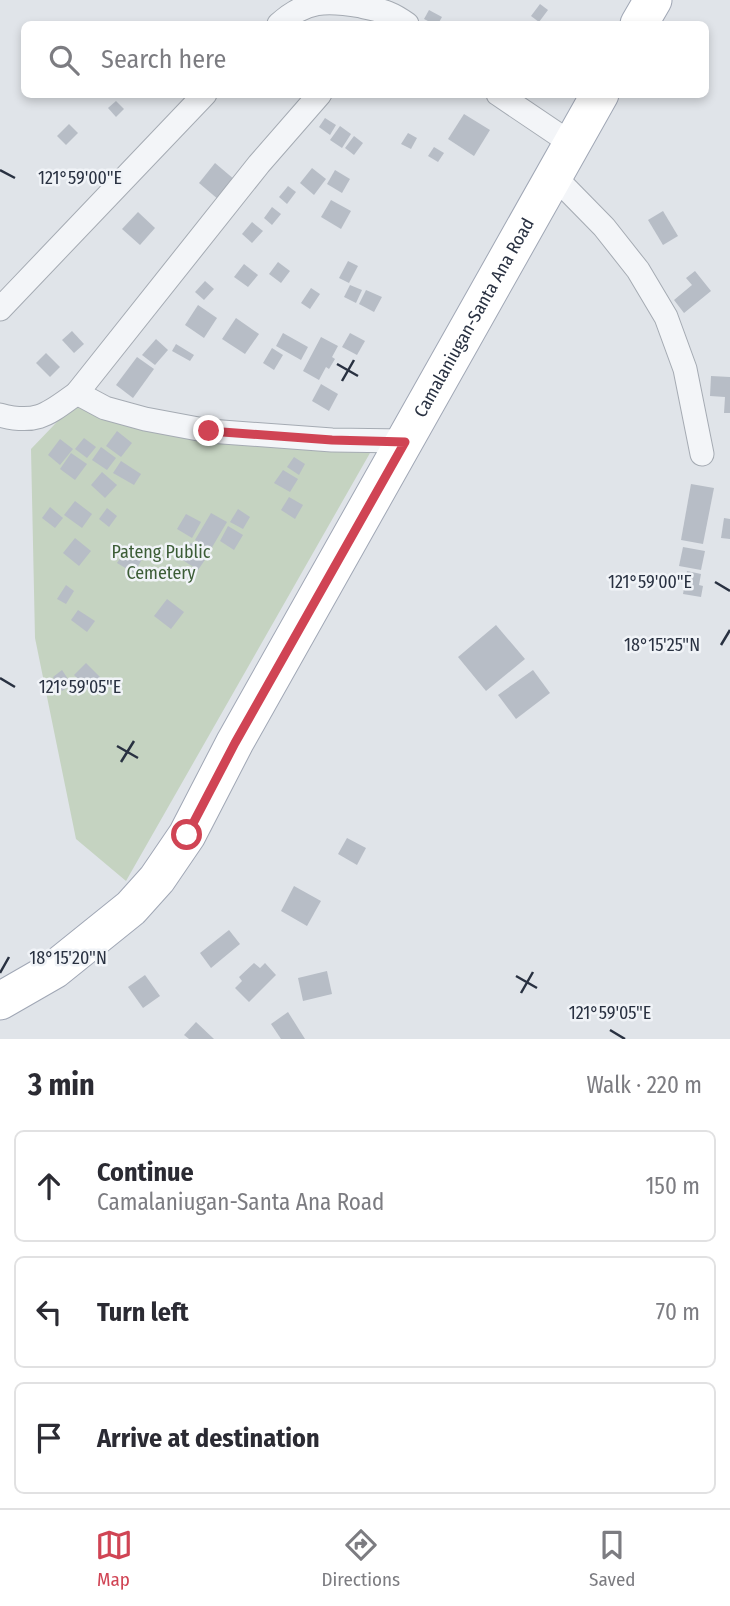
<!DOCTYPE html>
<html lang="en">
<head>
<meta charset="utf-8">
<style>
	body { margin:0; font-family:"Fira Sans Condensed",sans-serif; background:#f2f2f3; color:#2b2b33 }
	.stop { position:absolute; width:21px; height:21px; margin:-16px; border:5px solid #d04454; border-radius:50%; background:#fff }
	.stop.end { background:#d04454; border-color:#fff; box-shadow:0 2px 7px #0008 }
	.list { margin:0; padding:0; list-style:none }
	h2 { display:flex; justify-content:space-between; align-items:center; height:91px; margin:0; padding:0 28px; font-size:30px }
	h2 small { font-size:23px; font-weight:400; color:#7c7c81 }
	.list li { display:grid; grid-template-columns:46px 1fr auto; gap:21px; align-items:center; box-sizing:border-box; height:112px; margin:0 14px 14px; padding:0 14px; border:2px solid #e1e1e2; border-radius:10px }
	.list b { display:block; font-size:26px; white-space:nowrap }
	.list p { margin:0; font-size:23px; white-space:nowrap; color:#7c7c81 }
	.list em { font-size:23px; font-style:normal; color:#7c7c81 }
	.icon { flex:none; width:38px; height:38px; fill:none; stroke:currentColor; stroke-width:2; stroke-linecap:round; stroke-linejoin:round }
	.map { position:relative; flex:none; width:730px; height:1039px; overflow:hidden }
	.search { position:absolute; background:#fff; box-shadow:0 4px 10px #0003; left:21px; right:21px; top:21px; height:77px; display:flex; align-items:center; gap:18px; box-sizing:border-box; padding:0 24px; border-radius:10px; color:#7c7c81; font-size:26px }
	.sheet { height:469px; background:#fff }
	nav { display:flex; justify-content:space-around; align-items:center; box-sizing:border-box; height:98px; border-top:2px solid #e1e1e2; background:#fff; font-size:19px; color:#7c7c81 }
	nav a { display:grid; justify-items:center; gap:4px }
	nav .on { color:#d04454 }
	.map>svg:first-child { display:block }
</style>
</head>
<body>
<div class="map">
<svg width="730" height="1039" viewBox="0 0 730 1039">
	<rect width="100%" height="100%" fill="#e0e4e9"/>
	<polygon fill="#c5d3c1" points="76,402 206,442 370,453 126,881 76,839 35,638 31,449"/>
	<g fill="#b7bdc6">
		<polygon points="540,4 548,10 539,22 531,16"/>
		<polygon points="429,10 442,17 438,24 434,24 424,19"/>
		<polygon points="116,101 124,109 116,117 108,108"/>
		<polygon points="464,114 490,130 474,156 448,139"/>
		<polygon points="325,118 336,125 330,135 319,127"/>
		<polygon points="69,124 78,133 66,145 57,136"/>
		<polygon points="340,126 351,134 342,148 330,140"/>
		<polygon points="408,133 417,138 411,149 401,144"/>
		<polygon points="354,136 363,143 354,155 345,148"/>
		<polygon points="434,147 444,153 438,162 428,156"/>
		<polygon points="215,163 235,180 219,200 199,183"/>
		<polygon points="312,168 326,179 314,195 300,183"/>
		<polygon points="335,170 350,179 342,193 327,184"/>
		<polygon points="288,186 296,192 287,204 279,197"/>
		<polygon points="331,200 351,211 341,229 321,217"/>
		<polygon points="272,207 281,214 272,225 264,218"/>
		<polygon points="663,211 678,236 663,245 648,220"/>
		<polygon points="138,212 155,228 140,245 122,229"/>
		<polygon points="252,222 263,231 252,243 242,234"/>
		<polygon points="348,261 358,266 349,283 339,278"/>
		<polygon points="278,262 290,271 281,283 269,274"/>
		<polygon points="244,264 258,275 248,287 234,277"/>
		<polygon points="695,271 711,291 684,313 674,300 692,285 686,278"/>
		<polygon points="205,281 214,289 204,300 195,292"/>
		<polygon points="350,285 362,290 356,303 344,297"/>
		<polygon points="311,288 320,294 310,309 301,303"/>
		<polygon points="366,290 382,297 374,312 359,304"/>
		<polygon points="198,305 217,318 204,338 185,325"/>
		<polygon points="236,318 259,334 245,354 222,339"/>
		<polygon points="72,331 84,344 74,353 62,340"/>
		<polygon points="283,333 308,347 301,360 276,346"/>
		<polygon points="350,333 365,341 357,355 342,347"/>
		<polygon points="321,337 338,346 332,357 335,359 329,369 326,367 319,380 303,371"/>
		<polygon points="156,339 168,350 155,365 142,355"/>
		<polygon points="176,344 194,355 190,361 172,351"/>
		<polygon points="272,348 283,355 274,370 263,363"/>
		<polygon points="46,353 60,367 50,377 36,363"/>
		<polygon points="137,357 154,369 133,398 116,385"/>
		<polygon points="711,376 730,377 730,413 724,413 725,397 710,396"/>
		<polygon points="321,384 338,394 329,411 312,401"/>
		<polygon points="117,431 132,443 121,457 106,446"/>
		<polygon points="84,438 96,447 87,458 75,449"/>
		<polygon points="60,439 73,449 60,465 48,455"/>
		<polygon points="101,447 116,458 107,470 92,460"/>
		<polygon points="71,453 87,464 75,480 60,469"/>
		<polygon points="294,457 305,464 299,475 287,467"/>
		<polygon points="121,461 141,474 134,485 113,473"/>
		<polygon points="283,470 298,479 290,492 274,483"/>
		<polygon points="102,472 117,485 105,498 91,485"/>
		<polygon points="691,484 714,488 703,544 681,540"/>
		<polygon points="289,497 303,505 295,519 281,510"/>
		<polygon points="75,501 92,514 82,528 64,515"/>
		<polygon points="50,507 63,518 55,528 42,518"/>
		<polygon points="107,508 117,516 109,527 99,519"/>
		<polygon points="238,509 250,517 243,529 230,522"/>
		<polygon points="211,513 227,522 211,549 195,540"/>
		<polygon points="186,514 201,522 192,538 177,529"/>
		<polygon points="724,518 730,519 730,539 721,538"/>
		<polygon points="228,526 243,535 234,550 220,541"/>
		<polygon points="75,538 91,551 79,566 63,553"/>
		<polygon points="191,543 209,554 198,570 181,559"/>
		<polygon points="128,546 144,556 134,573 117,563"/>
		<polygon points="683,547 705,551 701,570 679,566"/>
		<polygon points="687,571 701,574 699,585 703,586 701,597 683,594"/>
		<polygon points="66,585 74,591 66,604 57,599"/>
		<polygon points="167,599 184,612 171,629 154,616"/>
		<polygon points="78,610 95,621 87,632 71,620"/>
		<polygon points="496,625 525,659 486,691 458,657"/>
		<polygon points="86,663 100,677 88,689 74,675"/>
		<polygon points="62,670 72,685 62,691 53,677"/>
		<polygon points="533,670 550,693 516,719 498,695"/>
		<polygon points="347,838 366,848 357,865 338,854"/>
		<polygon points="294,886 321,901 307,926 281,911"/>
		<polygon points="229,930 240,944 211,968 200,953"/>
		<polygon points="254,963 260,968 265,963 276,975 249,1002 235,988 242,981 239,977"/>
		<polygon points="327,971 332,994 303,1001 298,978"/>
		<polygon points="145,975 160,996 143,1008 128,987"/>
		<polygon points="288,1012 305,1039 281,1039 271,1024"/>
		<polygon points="196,1022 214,1039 189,1039 184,1035"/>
	</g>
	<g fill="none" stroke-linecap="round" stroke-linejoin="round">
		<g stroke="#a5abb3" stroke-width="25">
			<g id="street">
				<path d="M279,24C306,0 326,0 361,6C382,11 389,11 407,24"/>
				<polyline points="498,94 572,144"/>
				<polyline points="554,176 604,227 638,270 666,317 685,369 702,454"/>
				<polyline points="0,309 205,94"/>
				<polyline points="77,393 105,408 145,419 209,431 332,440 405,441"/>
				<path d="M0,415C37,425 48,414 77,393L259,164L320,94"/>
			</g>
		</g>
		<g stroke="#a0a7b5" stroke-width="39">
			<g id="primary">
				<polyline points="639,24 653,0"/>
				<path id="s1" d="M0,1001L54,970L131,908L157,879L187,835L235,742L600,94"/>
			</g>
		</g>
		<use href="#street" stroke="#f3f5f8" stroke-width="23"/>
		<use href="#primary" stroke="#fff" stroke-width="37"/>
	</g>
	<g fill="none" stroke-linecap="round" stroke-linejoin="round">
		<polyline stroke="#d04454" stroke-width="9" points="187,835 235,743 405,442 332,440 209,431"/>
	</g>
	<path fill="none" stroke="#293141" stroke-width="2.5" d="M0,170L15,178M337,364L358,376M342,381L354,360M715,582L730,591M721,645L730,630M0,678L15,687M117,746L138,758M121,762L134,741M0,973L9,957M516,976L537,988M521,993L533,972M610,1030L625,1039"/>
	<g text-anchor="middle" stroke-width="5" stroke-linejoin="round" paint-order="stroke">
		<g font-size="18" fill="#293141" stroke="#f0f3f7">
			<text dy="6" stroke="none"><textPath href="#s1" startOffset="845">Camalaniugan-Santa Ana Road</textPath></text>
		</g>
		<g font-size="18" fill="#3c5d36" stroke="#f0f3f7">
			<text x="161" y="558">Pateng Public<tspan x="161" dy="21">Cemetery</tspan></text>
		</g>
	</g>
	<g font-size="18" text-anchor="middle" fill="#293141" stroke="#f0f3f7" stroke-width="5" stroke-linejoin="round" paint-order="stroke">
		<text x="80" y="184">121°59'00"E</text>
		<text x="650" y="588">121°59'00"E</text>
		<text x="662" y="651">18°15'25"N</text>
		<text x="80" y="693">121°59'05"E</text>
		<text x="68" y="964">18°15'20"N</text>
		<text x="610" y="1019">121°59'05"E</text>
	</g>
</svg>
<div class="stop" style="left:187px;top:835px"></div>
<div class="stop end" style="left:209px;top:431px"></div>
<div class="search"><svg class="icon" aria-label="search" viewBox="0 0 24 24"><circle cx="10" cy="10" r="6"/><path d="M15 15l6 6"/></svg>Search here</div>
</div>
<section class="sheet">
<h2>3 min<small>Walk · 220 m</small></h2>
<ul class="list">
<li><svg class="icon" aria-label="ahead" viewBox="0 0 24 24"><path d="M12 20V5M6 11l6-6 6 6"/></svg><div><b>Continue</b><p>Camalaniugan-Santa Ana Road</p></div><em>150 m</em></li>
<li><svg class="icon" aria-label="left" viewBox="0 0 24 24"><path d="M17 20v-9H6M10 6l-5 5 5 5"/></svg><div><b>Turn left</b></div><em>70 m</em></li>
<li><svg class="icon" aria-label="arrive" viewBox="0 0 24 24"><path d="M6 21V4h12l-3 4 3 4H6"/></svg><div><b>Arrive at destination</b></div></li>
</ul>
</section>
<nav>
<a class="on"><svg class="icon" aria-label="map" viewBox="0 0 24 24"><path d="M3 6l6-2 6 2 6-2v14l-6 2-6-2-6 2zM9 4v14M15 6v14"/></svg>Map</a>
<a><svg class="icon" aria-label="directions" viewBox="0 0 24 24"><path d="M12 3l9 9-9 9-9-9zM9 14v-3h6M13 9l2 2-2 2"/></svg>Directions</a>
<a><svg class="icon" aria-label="saved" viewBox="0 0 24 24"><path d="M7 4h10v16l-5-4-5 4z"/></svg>Saved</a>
</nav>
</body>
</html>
